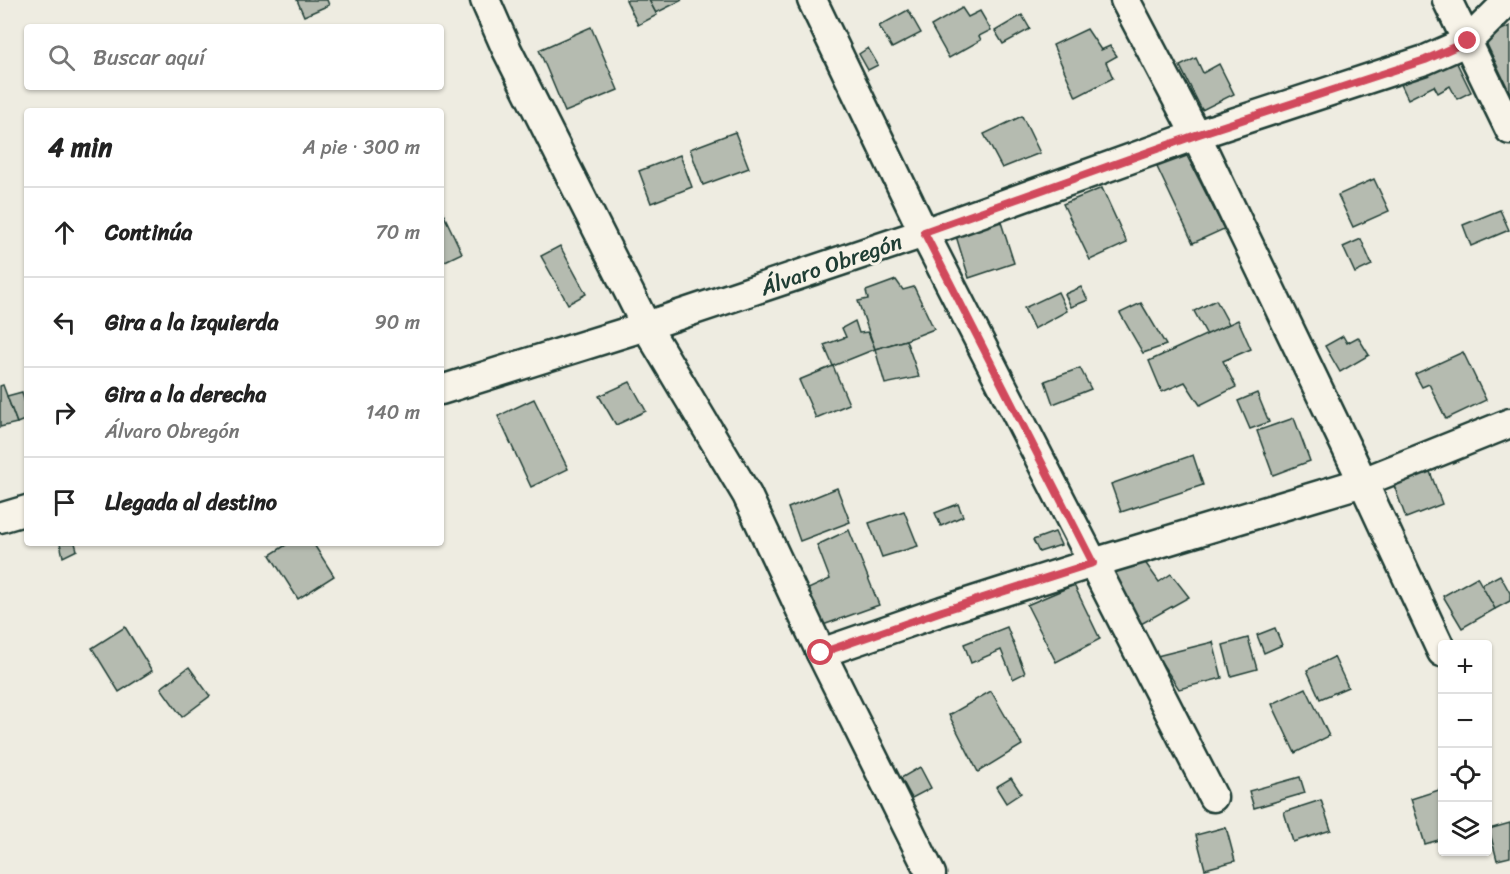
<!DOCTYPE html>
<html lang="es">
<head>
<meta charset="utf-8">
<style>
	body { margin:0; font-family:Sriracha,sans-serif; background:#f2f2f2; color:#222 }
	.controls { position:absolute; right:18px; bottom:18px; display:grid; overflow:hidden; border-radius:6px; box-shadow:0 2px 4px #0004 }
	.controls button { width:54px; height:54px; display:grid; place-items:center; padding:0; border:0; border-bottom:2px solid #e0e0e0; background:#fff; color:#222; font:30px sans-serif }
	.stop { position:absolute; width:18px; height:18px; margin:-14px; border:4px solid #d1495b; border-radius:50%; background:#fff }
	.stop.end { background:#d1495b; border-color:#fff; box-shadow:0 2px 6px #0008 }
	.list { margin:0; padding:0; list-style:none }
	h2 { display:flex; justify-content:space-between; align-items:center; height:78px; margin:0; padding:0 24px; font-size:26px }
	h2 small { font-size:20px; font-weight:400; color:#767676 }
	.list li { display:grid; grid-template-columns:39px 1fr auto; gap:18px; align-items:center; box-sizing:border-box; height:90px; padding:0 24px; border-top:2px solid #e0e0e0 }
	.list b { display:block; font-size:22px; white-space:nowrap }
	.list p { margin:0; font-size:20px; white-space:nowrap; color:#767676 }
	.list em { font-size:20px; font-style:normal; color:#767676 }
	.icon { flex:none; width:33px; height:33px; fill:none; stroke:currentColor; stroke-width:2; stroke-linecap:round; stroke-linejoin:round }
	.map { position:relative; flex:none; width:1510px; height:874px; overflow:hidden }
	.search { position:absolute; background:#fff; box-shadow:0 2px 4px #0004; left:24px; top:24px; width:420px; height:66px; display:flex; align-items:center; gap:15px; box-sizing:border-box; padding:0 21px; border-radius:6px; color:#767676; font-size:22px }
	.panel { position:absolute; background:#fff; box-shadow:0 2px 4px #0004; left:24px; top:108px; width:420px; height:438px; border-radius:6px }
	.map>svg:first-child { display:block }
</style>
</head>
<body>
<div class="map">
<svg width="1510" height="874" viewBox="0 0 1510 874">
	<rect width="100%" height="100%" fill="#eeece1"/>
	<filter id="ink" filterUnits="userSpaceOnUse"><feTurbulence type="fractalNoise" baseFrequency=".0167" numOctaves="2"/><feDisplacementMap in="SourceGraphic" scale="12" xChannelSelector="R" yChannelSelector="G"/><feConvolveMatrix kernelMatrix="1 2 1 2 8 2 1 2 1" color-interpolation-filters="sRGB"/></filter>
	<g filter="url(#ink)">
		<g fill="#b5bbb0" stroke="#1f3d34" stroke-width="1.5">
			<polygon points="297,0 327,0 329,5 304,16"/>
			<polygon points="626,0 649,0 657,15 638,25"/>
			<polygon points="649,0 682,0 656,13"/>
			<polygon points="962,8 968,17 980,11 991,30 979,36 981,40 949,58 931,26"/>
			<polygon points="908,10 921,33 892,48 879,26"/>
			<polygon points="1022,15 1030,29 1003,44 995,31"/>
			<polygon points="1510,26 1510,93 1484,38"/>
			<polygon points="591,27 618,90 565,112 539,50"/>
			<polygon points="1087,29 1101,50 1110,46 1117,56 1106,62 1113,78 1076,97 1053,45"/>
			<polygon points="868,48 878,65 868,70 859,54"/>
			<polygon points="1452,53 1471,92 1457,99 1450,86 1438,93 1434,86 1408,99 1399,80"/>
			<polygon points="1196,58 1203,73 1219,64 1234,94 1202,110 1180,66"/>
			<polygon points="1022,116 1040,153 1002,168 984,134"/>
			<polygon points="735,132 749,168 703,185 690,149"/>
			<polygon points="680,155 692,187 651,203 639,171"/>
			<polygon points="1187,156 1224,229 1193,243 1157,167"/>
			<polygon points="1374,179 1389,211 1353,227 1338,195"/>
			<polygon points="1102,188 1127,243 1090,260 1063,204"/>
			<polygon points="441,209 462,253 441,263"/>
			<polygon points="1500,210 1509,230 1471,246 1463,225"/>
			<polygon points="1000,219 1014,263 969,278 956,236"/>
			<polygon points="1361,239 1372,265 1355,273 1343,247"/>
			<polygon points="560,246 586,294 568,304 541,256"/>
			<polygon points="896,280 903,290 914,287 934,329 906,340 875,349 858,301 868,299 866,291"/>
			<polygon points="1081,287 1088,300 1071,307 1065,294"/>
			<polygon points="1058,292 1067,311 1034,329 1024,308"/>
			<polygon points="1216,300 1229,324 1207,335 1194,311"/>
			<polygon points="1141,303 1166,345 1143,353 1120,313"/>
			<polygon points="1238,320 1251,349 1223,361 1236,387 1200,405 1185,382 1162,392 1149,361"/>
			<polygon points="855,321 859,333 868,332 875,349 833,366 824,345 846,337 842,328"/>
			<polygon points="1343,336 1347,343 1358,337 1369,355 1340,372 1325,346"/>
			<polygon points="906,340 919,377 885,384 875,349"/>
			<polygon points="1463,352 1486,400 1446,419 1429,384 1422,387 1415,374"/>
			<polygon points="833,366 849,404 816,418 799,380"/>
			<polygon points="1080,368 1091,389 1053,404 1045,381"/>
			<polygon points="630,382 646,411 616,425 599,396"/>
			<polygon points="3,385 17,423 0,427 0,386"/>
			<polygon points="22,392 27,411 27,419 17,423 7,396"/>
			<polygon points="1257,393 1269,422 1250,429 1238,401"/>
			<polygon points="534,399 568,469 531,487 498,416"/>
			<polygon points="1294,418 1310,461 1273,475 1257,431"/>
			<polygon points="1193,455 1203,485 1121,512 1111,484"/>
			<polygon points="1429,469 1442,504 1406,518 1393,483"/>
			<polygon points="837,488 850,522 800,541 788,508"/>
			<polygon points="958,504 963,516 941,526 935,513"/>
			<polygon points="904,511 918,546 882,557 869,523"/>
			<polygon points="849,530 879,605 823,625 806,590 830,579 817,545"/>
			<polygon points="1055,532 1061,545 1039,552 1033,540"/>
			<polygon points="60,543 75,543 77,550 63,557"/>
			<polygon points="289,543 313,543 334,576 298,599 270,555"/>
			<polygon points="1142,558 1159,582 1171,574 1189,597 1141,624 1114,573"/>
			<polygon points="1500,575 1510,593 1510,601 1495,609 1481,585"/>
			<polygon points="1477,577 1495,609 1462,628 1443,596"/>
			<polygon points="1074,585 1100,639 1056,662 1027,605"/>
			<polygon points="125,627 152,671 119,692 92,648"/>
			<polygon points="1007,627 1025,673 1013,679 1001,650 971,663 964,644"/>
			<polygon points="1275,628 1282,645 1264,653 1257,635"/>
			<polygon points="1248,638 1257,669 1231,676 1223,645"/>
			<polygon points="1213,642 1222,678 1179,689 1157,656"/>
			<polygon points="1334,657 1348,687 1320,699 1307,670"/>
			<polygon points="189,667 210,696 182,717 161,688"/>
			<polygon points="1306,688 1329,736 1295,753 1272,704"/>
			<polygon points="991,691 1022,745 978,772 949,715"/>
			<polygon points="920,767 931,788 912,798 901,778"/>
			<polygon points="1300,777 1305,793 1254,808 1249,791"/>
			<polygon points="1011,778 1021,793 1006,803 996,787"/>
			<polygon points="1442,789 1442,839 1425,844 1411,799"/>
			<polygon points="1321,800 1331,830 1293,842 1284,812"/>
			<polygon points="1510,823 1510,857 1497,860 1489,829"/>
			<polygon points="1226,827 1235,861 1205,869 1196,835"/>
		</g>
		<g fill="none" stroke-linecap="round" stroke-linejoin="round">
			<g stroke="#1f3d34" stroke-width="33">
				<g id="minor">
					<polyline points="485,0 507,50 646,326 747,495 821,653"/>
					<polyline points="812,0 924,233 1213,797"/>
					<polyline points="1125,0 1196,135 1363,482 1442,652"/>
					<polyline points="1447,0 1510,130"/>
					<polyline points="441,390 646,326 924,233 1196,135 1425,60 1468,41 1509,0"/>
					<polyline points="0,518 27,510"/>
					<polyline points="931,874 821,653 942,611 1093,563 1363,482 1510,423"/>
				</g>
			</g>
			<use href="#minor" stroke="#f7f3e8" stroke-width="28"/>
		</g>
	</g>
	<g fill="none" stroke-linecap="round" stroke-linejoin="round" filter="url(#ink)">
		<polyline stroke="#d1495b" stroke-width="8" points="821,653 942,611 1093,563 924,232 1196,135 1425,60 1468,41"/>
	</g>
	<g text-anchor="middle" stroke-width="6" stroke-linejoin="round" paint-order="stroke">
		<g font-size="22" fill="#1f3d34" stroke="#f7f3e8">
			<text transform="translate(831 264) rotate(-19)" y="8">Álvaro Obregón</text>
		</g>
	</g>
</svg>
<div class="controls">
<button>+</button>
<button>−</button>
<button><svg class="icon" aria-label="locate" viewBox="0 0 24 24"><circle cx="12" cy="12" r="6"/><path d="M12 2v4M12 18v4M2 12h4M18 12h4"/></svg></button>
<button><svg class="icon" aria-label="layers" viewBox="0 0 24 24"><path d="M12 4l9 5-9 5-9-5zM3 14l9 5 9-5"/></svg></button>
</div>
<div class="stop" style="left:821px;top:653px"></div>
<div class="stop end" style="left:1468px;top:41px"></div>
<div class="search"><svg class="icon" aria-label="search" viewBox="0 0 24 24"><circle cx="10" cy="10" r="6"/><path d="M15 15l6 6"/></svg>Buscar aquí</div>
<section class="panel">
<h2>4 min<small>A pie · 300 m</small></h2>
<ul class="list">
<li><svg class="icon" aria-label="ahead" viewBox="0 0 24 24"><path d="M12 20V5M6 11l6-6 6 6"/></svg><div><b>Continúa</b></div><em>70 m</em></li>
<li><svg class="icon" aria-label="left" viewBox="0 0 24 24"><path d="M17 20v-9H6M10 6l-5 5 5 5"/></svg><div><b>Gira a la izquierda</b></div><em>90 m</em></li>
<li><svg class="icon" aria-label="right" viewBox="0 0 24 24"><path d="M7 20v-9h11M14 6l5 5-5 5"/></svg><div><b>Gira a la derecha</b><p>Álvaro Obregón</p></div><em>140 m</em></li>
<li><svg class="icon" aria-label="arrive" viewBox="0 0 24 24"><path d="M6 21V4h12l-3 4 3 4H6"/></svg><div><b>Llegada al destino</b></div></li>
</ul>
</section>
</div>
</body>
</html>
